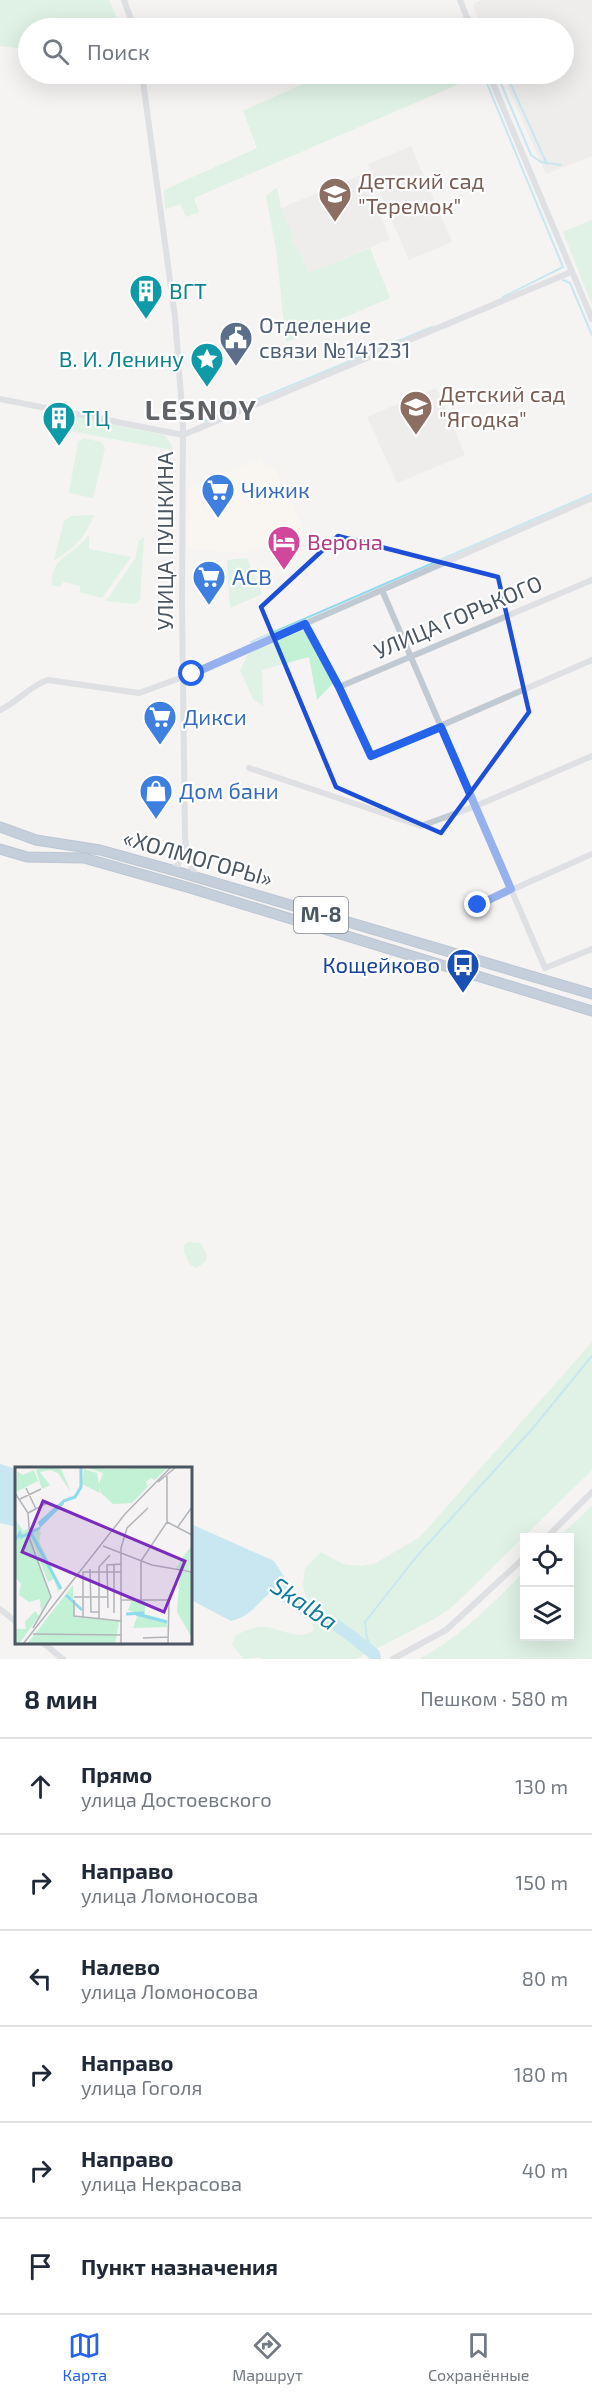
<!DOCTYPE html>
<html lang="ru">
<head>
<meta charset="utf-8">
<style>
	body { margin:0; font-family:"Exo 2",sans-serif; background:#f6f6f7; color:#1f2937 }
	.controls { position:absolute; right:18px; bottom:18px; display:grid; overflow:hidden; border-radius:0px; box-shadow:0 6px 24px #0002 }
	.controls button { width:54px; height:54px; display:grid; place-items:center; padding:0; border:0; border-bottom:2px solid #e0e1e3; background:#fff; color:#1f2937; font:30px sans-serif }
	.stop { position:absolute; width:18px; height:18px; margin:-14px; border:4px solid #2563eb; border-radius:50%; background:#fff }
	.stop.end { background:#2563eb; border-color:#fff; box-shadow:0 2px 6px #0008 }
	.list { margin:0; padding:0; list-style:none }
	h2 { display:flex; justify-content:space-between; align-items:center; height:78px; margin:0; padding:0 24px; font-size:26px }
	h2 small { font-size:20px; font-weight:400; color:#747a83 }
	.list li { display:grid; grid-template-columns:39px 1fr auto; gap:18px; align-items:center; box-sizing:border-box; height:96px; padding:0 24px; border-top:2px solid #e0e1e3 }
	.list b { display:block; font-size:22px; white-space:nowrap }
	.list p { margin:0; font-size:20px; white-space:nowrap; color:#747a83 }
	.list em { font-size:20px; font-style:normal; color:#747a83 }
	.icon { flex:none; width:33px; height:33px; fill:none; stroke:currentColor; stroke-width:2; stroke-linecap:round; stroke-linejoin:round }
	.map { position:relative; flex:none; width:592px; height:1659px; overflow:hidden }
	.search { position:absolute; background:#fff; box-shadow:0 6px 24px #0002; left:18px; right:18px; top:18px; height:66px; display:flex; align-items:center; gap:15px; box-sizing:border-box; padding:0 21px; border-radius:33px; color:#747a83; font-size:22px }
	.sheet { height:654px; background:#fff }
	nav { display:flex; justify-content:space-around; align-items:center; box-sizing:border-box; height:84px; border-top:2px solid #e0e1e3; background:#fff; font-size:16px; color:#747a83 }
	nav a { display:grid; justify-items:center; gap:3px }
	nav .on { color:#2563eb }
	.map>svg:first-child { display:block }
</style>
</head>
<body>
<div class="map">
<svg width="592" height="1659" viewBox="0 0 592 1659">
	<rect width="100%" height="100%" fill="#f5f3f3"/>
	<polygon fill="#fdf9ef" points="261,458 266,469 274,466 304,530 243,553 188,549 188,488"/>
	<g fill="#e6e4e5">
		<polygon points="481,0 592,0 592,156 546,174 502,74 564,74 564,28 483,28 473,6 475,3"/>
		<polygon points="411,146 452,242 409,260 368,164"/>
		<polygon points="363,174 390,239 309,273 297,246 295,247 291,239 293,238 281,208"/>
		<polygon points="436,388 465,455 397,483 367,417"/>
	</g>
	<g fill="#c3f1d5">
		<polygon points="0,0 109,0 121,28 28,28 28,49 0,46"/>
		<polygon points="325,74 482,74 194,198 199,212 186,217 181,204 165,209 164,190 257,148 243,111"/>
		<polygon points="277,187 281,208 294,238 291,239 295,247 297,246 309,273 370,248 390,298 286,342 276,249 266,196"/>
		<polygon points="592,220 592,305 563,232"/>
		<polygon points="68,415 165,435 172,446 172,450 65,430"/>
		<polygon points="83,438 101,442 105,448 93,498 69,493 78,442"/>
		<path d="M94,515C85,536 75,549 54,560L64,521L71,516Z"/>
		<path d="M89,535V549L131,557L102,598L80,592V586L64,582L59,587L52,585C50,557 74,555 89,535Z"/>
		<polygon points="144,537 140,599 135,604 106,601 135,559 139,541"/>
		<polygon points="247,558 262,594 230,608 227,560"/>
		<polygon points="304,630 334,682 317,700 309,657 262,670 263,706 253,699 240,670 249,652"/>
		<polygon points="189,1242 200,1243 206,1253 206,1261 197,1268 190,1265 184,1252 184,1245"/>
		<path d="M592,1342V1470L452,1607L436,1618L356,1659H261L260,1657L244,1659L232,1645L236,1635C244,1632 255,1626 264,1627C279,1628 301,1642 314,1630L303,1585L305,1568L321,1552L343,1564L360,1566L374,1564L420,1537Z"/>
		<path d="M592,1506V1659H419C460,1638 492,1604 524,1572V1636H570V1538L559,1537Z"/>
	</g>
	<g fill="#90daee">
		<polygon points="0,1464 16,1469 16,1527 0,1523"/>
		<path d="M191,1524L274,1561L285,1578C282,1586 277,1587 271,1592C255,1605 252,1615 231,1621L193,1601L190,1599Z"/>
	</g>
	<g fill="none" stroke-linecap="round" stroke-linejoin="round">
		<g stroke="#90daee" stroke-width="2">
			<polyline points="483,74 563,267 503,297"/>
			<polyline points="497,74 531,155 541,162 561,165"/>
			<polyline points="506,74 547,164"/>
			<polyline points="563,280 570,283 592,335"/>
			<polyline points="205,421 432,327"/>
			<polyline points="251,642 592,494"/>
			<polyline points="374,1654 367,1638 365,1622 417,1556 533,1428 592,1356"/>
		</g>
		<path stroke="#90daee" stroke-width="12" d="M283,1584L286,1588V1597L302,1603L305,1611C333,1619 352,1637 374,1654L375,1659"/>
		<g stroke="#7690ad" stroke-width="11">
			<g id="highway">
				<polyline points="0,827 36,840 100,850 172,870 592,994"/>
				<polyline points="0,849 27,857 84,858 190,888 592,1011"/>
			</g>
		</g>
		<g stroke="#c1cad2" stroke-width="6">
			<polyline points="124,0 134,28"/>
			<polyline points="460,0 471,28"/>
			<polyline points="142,74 175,317 183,422 182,603 185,837 187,856 196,877"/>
			<polyline points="489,74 592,319"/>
			<polyline points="0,399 183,435"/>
			<polyline points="183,435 571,272"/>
			<polyline points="382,590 545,968 592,949"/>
			<polyline points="305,624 339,687 371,756 592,660"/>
			<polyline points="339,687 592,580"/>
			<path d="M0,710C18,702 29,686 48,680L139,693L183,677L592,498"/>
			<polyline points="249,768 421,826 476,806 592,756"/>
			<polyline points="172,870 178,864 184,846"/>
			<polyline points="478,905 592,854"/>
			<polyline points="546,1538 592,1492"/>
			<polyline points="0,1609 16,1622"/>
			<polyline points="42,1642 63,1659"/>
			<polyline points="393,1659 446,1630 524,1558"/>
		</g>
		<use href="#highway" stroke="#8ba5c1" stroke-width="9"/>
	</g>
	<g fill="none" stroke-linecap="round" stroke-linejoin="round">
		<polyline stroke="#2563eb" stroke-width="8" points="192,674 305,624 339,687 371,756 441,727 511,889 478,905"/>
	</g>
	<path d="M0 0H592V1659H0ZM338,536L498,577L529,712L441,833L336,787L261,607Z" fill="#f5f3f3" fill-opacity=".55" fill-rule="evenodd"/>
	<path fill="none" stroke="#1d4ed8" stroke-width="4.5" stroke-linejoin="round" d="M338,536L498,577L529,712L441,833L336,787L261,607Z"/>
	<defs>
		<g id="school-pin" transform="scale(1.725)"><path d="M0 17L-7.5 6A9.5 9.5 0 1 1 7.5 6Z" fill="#8d6e63" stroke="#fff"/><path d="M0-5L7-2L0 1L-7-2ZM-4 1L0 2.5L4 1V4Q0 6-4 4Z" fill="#fff"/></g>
		<g id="building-pin" transform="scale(1.725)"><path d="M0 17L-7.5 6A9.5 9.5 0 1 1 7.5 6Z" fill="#0f9aa8" stroke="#fff"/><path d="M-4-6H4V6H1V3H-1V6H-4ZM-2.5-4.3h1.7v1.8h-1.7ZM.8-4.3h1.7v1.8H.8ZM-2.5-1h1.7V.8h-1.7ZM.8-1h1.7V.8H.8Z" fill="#fff"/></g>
		<g id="civic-pin" transform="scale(1.725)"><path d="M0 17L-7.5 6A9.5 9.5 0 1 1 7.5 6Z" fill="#5c6f8a" stroke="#fff"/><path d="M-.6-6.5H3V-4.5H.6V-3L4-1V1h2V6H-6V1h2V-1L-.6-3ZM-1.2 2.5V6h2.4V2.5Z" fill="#fff"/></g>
		<g id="sight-pin" transform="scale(1.725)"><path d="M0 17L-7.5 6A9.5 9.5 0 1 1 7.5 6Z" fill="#0f9aa8" stroke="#fff"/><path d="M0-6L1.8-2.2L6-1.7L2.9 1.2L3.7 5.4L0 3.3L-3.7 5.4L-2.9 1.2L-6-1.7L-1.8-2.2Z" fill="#fff"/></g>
		<g id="supermarket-pin" transform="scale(1.725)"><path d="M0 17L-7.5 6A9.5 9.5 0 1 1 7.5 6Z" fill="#3f7fe0" stroke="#fff"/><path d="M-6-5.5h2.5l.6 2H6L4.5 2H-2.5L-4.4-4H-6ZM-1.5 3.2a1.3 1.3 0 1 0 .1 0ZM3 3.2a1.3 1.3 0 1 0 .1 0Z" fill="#fff"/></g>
		<g id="hotel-pin" transform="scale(1.725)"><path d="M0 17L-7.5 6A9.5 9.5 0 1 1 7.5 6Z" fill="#d1479c" stroke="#fff"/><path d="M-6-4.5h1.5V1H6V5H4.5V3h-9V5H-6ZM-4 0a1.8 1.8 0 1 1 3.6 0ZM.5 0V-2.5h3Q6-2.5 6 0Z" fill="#fff"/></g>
		<g id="shop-pin" transform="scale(1.725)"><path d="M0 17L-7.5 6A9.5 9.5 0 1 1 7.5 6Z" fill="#3f7fe0" stroke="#fff"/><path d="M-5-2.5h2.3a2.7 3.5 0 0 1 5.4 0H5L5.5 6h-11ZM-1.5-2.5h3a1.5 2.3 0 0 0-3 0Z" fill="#fff"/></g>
		<g id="bus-pin" transform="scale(1.725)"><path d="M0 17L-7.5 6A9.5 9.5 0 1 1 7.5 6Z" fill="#1a4fb4" stroke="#fff"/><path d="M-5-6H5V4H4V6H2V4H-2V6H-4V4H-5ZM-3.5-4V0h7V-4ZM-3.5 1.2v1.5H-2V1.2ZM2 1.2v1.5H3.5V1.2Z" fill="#fff"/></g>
	</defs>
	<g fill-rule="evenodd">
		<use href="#school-pin" x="335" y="194"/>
		<use href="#building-pin" x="146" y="291"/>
		<use href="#civic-pin" x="236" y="338"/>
		<use href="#sight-pin" x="207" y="359"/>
		<use href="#school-pin" x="416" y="407"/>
		<use href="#building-pin" x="59" y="418"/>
		<use href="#supermarket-pin" x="218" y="490"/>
		<use href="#hotel-pin" x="284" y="542"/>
		<use href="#supermarket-pin" x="209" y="577"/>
		<use href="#supermarket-pin" x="160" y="717"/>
		<use href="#shop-pin" x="156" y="791"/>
		<use href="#bus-pin" x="463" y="965"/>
	</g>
	<g text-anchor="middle" stroke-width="4.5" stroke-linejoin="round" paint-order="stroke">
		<rect fill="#fff" stroke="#808990" stroke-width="1.5" x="294" y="897" width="54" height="36" rx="4.5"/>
		<g font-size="21" font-weight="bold" fill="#4a5661">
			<text x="321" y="922">М-8</text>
		</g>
		<g font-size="22" fill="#785e54" stroke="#fff" text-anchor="start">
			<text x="358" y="189">Детский сад<tspan x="358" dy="25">"Теремок"</tspan></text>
			<text x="439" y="402">Детский сад<tspan x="439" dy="25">"Ягодка"</tspan></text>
		</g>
		<g font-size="22" fill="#0d838f" stroke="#fff" text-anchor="start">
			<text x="169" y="299">ВГТ</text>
			<text x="184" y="367" text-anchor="end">В. И. Ленину</text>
			<text x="82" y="426">ТЦ</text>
		</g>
		<g font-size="22" fill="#4e5e75" stroke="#fff" text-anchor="start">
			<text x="259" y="333">Отделение<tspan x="259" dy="25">связи №141231</tspan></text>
		</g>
		<g font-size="22" fill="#366cbe" stroke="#fff" text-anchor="start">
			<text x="241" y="498">Чижик</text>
			<text x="232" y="585">АСВ</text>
			<text x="183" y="725">Дикси</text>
			<text x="179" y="799">Дом бани</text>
		</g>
		<g font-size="22" fill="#4a5661" stroke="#fff">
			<text transform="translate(165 541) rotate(-90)" y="8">УЛИЦА ПУШКИНА</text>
			<text transform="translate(458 617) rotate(-23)" y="8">УЛИЦА ГОРЬКОГО</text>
			<text transform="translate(198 858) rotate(16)" y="8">«ХОЛМОГОРЫ»</text>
		</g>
		<g font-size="22" fill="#b23c85" stroke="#fff" text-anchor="start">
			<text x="307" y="550">Верона</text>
		</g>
		<g font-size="22" fill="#164399" stroke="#fff" text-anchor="end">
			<text x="440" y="973">Кощейково</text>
		</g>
		<g font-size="24" font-style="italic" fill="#0c7c9b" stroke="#fff">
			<text transform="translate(304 1604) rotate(34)" y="8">Skalba</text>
		</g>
		<g font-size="28" font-weight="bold" letter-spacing="1.5" fill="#5f6368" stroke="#fff">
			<text x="201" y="420">LESNOY</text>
		</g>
	</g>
	<g transform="translate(15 1467)">
		<rect width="177" height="177" fill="#f5f3f3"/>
		<path d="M32,0L46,2L56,25L43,6L35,3L25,5L35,18L27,22L21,3ZM70,0L93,2L153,0L140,13L136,11L131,15L132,19L137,15L117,36L98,37L86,26L84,18L85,26L67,17L69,2L82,6L84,17L88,6ZM19,3L23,14L1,25L2,4L8,8ZM0,53L8,63L1,67L13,62L35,130L26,146L25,132L14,135L4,128L6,117L0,110ZM21,54L19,61L26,65L24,74L46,121L43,125L39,112L33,115L17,74L15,61ZM177,79L174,103H160L169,88ZM165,105H177V171L162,145ZM58,118L59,150L104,154L100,177H12ZM117,133L130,134V147L152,153V160L118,161L123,147L113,143ZM20,144L24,149L4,177H0V162H11L10,155Z" fill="#c3f1d5"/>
		<path d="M49,32V37L25,61L23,55Z" fill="#90daee"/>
		<path fill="none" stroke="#90daee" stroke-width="3" d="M49,34L60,30L66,20V0M16,66L46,122M0,73L5,66L6,70L25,61M51,128L67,143M111,147L129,146M121,147L152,155"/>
		<path fill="none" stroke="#b1b4b9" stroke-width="1.5" d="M143,15L161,0M11,21L21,42M0,26L13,46L15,73L36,130L18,161M5,32L26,22M13,46L34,35M152,55L177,68M162,61L177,40M88,79L137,98L177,105M126,94L152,55V9M75,102L76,145H84M59,130H92M59,133V149L106,154M106,133H154L153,177M126,133V94M93,141L92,98L106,97M99,146V98M68,150V105H106M84,151V100L95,88M18,167L106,168M128,171L153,170M8,177L110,47L156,0M106,177V81L112,61L133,41"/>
		<path fill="#7b2cbf" fill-opacity="0.15" stroke="#7b2cbf" stroke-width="3" d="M28,34L170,94L149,145L7,85Z"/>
		<rect width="177" height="177" fill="none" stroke="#4a5661" stroke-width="3"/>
	</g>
</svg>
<div class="controls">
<button><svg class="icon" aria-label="locate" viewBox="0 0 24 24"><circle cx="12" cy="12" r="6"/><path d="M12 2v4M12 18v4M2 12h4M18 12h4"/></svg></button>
<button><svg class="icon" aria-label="layers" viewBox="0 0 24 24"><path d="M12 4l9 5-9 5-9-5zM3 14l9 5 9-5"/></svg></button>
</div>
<div class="stop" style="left:192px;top:674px"></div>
<div class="stop end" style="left:478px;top:905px"></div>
<div class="search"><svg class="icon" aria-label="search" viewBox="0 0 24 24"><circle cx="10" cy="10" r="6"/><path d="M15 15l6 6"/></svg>Поиск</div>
</div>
<section class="sheet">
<h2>8 мин<small>Пешком · 580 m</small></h2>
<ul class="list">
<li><svg class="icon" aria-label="ahead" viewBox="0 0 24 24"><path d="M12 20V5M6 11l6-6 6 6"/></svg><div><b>Прямо</b><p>улица Достоевского</p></div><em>130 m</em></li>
<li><svg class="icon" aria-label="right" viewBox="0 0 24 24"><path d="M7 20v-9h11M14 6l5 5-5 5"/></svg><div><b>Направо</b><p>улица Ломоносова</p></div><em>150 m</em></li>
<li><svg class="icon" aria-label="left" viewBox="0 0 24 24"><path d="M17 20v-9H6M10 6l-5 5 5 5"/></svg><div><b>Налево</b><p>улица Ломоносова</p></div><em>80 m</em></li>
<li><svg class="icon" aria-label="right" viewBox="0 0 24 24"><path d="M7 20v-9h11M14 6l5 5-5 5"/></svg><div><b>Направо</b><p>улица Гоголя</p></div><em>180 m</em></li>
<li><svg class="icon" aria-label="right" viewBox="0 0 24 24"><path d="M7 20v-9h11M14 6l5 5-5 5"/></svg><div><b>Направо</b><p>улица Некрасова</p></div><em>40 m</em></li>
<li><svg class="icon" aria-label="arrive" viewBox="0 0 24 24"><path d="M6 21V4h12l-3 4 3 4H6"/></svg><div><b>Пункт назначения</b></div></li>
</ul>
</section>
<nav>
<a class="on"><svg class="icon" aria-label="map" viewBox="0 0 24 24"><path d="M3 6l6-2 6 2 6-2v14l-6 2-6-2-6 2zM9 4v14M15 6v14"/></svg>Карта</a>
<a><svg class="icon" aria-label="directions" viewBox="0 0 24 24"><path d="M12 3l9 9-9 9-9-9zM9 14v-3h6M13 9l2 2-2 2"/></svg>Маршрут</a>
<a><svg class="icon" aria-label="saved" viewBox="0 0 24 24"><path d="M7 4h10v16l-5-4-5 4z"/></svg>Сохранённые</a>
</nav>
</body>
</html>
